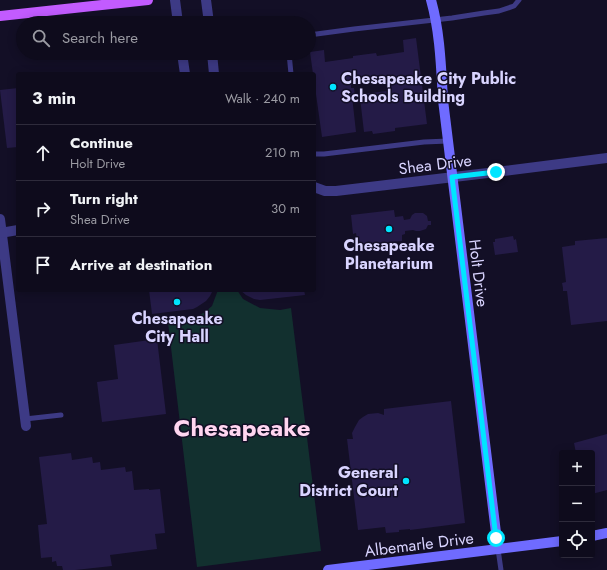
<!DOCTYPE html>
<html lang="en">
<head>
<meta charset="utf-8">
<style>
	body { margin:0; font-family:Jost,sans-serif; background:#1c1929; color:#f1f3f6 }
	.controls { position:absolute; right:12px; bottom:12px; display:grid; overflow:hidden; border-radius:4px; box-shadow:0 2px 10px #0003 }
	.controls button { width:36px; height:36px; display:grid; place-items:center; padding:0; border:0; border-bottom:1px solid #2e2b3b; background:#0e0b1c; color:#f1f3f6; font:20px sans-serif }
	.stop { position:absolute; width:12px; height:12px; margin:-9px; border:3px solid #00e5ff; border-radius:50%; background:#fff }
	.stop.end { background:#00e5ff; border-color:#fff; box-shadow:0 1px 4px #0008 }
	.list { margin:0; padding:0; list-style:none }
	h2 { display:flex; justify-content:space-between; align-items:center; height:52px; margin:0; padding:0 16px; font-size:17px }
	h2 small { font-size:13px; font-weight:400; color:#9b9ba3 }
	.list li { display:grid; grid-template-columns:26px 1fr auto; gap:12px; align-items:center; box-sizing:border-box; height:56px; padding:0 16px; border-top:1px solid #2e2b3b }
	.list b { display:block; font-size:15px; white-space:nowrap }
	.list p { margin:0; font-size:13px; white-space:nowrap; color:#9b9ba3 }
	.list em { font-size:13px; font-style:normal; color:#9b9ba3 }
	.icon { flex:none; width:22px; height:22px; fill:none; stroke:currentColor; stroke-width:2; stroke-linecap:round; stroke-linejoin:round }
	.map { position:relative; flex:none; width:607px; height:570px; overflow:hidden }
	.search { position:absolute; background:#0e0b1c; box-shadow:0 2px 10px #0003; left:16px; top:16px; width:300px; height:44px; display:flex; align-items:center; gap:10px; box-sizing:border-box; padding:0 14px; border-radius:22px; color:#9b9ba3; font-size:15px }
	.panel { position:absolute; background:#0e0b1c; box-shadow:0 2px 10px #0003; left:16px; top:72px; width:300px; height:220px; border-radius:4px }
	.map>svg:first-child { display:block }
</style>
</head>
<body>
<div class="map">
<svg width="607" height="570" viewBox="0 0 607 570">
	<rect width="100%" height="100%" fill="#130f26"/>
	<polygon fill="#12302f" points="218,290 237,290 243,299 260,308 280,310 291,308 321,551 197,567 168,322 181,322 196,317 205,312 212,306"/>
	<g fill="#241b47">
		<polygon points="416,38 427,124 395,128 395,131 373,134 372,131 364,132 360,98 363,94 387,91 386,81 351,85 351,88 354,88 355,96 352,96 356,132 322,137 314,80 314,74 313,74 310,52 324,50 325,62 353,58 353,56 376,53 377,56 404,52 403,40"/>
		<polygon points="18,88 18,147 7,148 0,90"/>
		<polygon points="394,210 395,217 403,216 404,220 410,219 412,215 415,213 423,213 427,216 428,221 431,221 431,225 428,225 426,229 420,231 416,231 413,230 405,231 405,234 402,235 402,241 378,243 379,248 374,248 373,244 358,246 356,233 353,234 351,215"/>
		<polygon points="513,236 514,240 516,239 518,252 495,255 493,242 495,242 495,239"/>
		<polygon points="607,238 607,321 571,325 567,291 563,291 563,288 562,283 566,282 562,247 575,245 575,241"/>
		<polygon points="149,290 213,290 210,296 206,301 197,307 193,309 152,314"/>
		<polygon points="240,290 304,290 305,295 260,300 254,299 246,295"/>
		<polygon points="157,339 166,414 102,422 97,382 118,379 114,345"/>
		<polygon points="451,401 465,523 410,530 410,529 399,530 399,532 386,533 385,527 358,530 347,439 353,439 352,433 355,427 359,420 363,417 368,414 378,413 384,415 384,409"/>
		<polygon points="607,434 607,490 592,494 592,453 576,453 574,443"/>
		<polygon points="71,453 72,460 92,457 93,463 100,462 101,470 125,467 126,472 132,471 134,490 149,489 149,490 160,489 165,533 155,534 157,549 110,555 112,566 75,570 63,570 62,566 57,566 56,561 52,562 52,557 41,558 38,525 47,524 39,457"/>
	</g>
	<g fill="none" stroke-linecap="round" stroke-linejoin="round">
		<g stroke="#3d3a85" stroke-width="5">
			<polyline points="309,35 354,29 452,18 484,13 499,11 514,6 519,0"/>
			<polyline points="289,53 291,74"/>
			<polyline points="314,154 324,154 424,142 448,141"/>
			<polyline points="25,419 61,415"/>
			<polyline points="498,549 501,570"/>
		</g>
		<g stroke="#3d3a85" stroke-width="10">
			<polyline points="175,0 178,23"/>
			<polyline points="206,0 209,23"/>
			<polyline points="182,53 185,74"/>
			<polyline points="212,53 214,74"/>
			<polyline points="314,187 325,191 336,191 496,172 607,158"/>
			<polyline points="0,219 26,426"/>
			<polyline points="0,233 18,230"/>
		</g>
		<g stroke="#6f6bff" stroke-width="10">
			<path d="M431,0C440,32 441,66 443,100L498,549"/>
			<polyline points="592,536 607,533"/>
			<polyline points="328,570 562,541"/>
		</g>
		<polyline stroke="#c25bff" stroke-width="10" points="0,16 148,0"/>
	</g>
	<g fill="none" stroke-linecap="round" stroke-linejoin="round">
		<polyline stroke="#00e5ff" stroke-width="5" points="496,538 452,177 496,172"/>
	</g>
	<g fill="#00e5ff" stroke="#130f26" stroke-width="1.5">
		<circle cx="333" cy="87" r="4"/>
		<circle cx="389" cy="229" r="4"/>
		<circle cx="177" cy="302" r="4"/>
		<circle cx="406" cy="481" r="4"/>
	</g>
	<g text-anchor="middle" stroke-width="3" stroke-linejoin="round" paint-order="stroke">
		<g font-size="16" font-weight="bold" fill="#d9d4ff" stroke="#130f26">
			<text x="341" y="84" text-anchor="start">Chesapeake City Public<tspan x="341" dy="18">Schools Building</tspan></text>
			<text x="389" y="251">Chesapeake<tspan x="389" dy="18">Planetarium</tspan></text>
			<text x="177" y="324">Chesapeake<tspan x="177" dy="18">City Hall</tspan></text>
			<text x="398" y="478" text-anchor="end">General<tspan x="398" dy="18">District Court</tspan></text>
		</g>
		<g font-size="16" fill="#d9d4ff" stroke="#130f26">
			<text transform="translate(435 164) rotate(-7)" y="6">Shea Drive</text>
			<text transform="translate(479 273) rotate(83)" y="6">Holt Drive</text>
			<text transform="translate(419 544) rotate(-7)" y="6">Albemarle Drive</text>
		</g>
		<g font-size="24" font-weight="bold" fill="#ffd6f0" stroke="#130f26">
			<text x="242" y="436">Chesapeake</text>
		</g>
	</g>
</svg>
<div class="controls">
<button>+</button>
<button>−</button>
<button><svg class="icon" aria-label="locate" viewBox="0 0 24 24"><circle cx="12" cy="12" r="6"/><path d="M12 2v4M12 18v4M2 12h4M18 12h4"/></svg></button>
</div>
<div class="stop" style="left:496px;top:538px"></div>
<div class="stop end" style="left:496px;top:172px"></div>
<div class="search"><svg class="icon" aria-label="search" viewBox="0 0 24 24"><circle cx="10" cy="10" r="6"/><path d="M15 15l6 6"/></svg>Search here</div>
<section class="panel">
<h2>3 min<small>Walk · 240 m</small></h2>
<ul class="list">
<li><svg class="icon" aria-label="ahead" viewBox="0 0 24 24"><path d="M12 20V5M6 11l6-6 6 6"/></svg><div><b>Continue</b><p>Holt Drive</p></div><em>210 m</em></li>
<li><svg class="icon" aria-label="right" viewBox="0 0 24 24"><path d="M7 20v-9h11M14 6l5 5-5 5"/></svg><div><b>Turn right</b><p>Shea Drive</p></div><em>30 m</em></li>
<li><svg class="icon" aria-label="arrive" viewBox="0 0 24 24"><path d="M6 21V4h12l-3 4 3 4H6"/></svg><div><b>Arrive at destination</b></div></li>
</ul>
</section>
</div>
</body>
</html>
